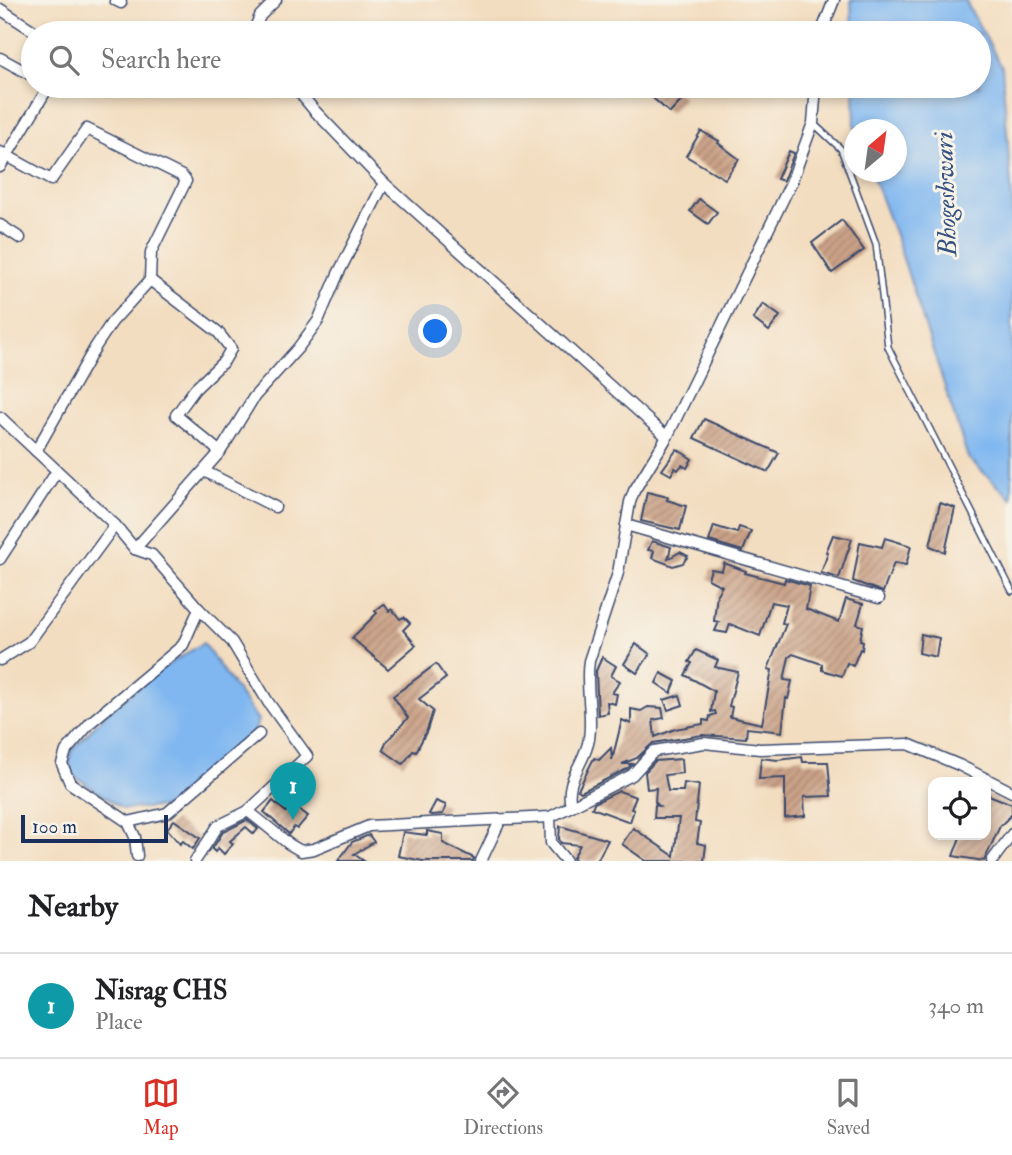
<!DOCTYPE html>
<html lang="en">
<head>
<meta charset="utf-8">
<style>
	body { margin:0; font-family:"IM FELL Double Pica",serif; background:#f6f6f6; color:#202124 }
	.controls { position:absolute; right:21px; bottom:21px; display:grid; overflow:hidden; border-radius:14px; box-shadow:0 4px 10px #0003 }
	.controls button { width:63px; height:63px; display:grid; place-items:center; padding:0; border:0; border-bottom:2px solid #e0e0e0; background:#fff; color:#202124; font:35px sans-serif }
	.compass { position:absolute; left:844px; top:119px; width:63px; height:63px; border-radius:50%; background:#fff; box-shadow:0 4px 10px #0003; rotate:29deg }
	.scale { position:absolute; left:21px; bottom:18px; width:147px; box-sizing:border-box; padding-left:7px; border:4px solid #1b2f5e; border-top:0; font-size:19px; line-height:24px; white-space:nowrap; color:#1b2f5e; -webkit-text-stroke:5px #f7f3e8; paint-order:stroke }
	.you { position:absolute; left:436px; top:332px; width:24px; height:24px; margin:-18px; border:5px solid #fff; border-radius:50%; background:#1a73e8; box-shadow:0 0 0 10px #1a73e833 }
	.badge { display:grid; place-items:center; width:46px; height:46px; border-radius:50%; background:#d93025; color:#fff; font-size:23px; font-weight:700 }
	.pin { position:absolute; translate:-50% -58px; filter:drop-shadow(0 2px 4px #0008) }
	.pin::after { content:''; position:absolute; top:37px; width:24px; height:21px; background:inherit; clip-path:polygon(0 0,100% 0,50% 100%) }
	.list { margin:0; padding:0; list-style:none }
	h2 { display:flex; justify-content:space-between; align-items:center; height:91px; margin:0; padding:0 28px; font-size:30px }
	h2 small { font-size:23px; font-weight:400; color:#757577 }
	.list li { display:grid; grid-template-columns:46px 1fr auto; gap:21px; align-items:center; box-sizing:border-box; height:105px; padding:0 28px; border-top:2px solid #e0e0e0 }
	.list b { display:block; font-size:26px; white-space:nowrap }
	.list p { margin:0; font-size:23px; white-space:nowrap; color:#757577 }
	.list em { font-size:23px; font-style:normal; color:#757577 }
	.icon { flex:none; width:38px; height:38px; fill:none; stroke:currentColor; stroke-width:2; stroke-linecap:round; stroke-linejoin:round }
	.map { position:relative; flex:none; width:1012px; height:861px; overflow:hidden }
	.search { position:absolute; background:#fff; box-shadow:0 4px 10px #0003; left:21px; right:21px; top:21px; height:77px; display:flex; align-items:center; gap:18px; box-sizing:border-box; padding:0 24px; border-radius:38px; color:#757577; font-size:26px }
	.sheet { height:196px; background:#fff }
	nav { display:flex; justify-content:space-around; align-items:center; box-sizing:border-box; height:98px; border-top:2px solid #e0e0e0; background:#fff; font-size:19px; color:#757577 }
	nav a { display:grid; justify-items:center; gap:4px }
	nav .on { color:#d93025 }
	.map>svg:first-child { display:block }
</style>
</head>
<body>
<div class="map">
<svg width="1012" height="861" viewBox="0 0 1012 861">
	<defs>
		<pattern id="building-hatch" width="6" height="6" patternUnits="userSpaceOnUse" patternTransform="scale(1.75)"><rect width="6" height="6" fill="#cba287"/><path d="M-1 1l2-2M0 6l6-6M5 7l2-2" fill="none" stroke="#a48472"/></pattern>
	</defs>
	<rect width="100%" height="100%" fill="#f7f3e8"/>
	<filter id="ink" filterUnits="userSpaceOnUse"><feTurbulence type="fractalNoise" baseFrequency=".0143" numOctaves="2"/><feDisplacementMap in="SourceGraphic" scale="14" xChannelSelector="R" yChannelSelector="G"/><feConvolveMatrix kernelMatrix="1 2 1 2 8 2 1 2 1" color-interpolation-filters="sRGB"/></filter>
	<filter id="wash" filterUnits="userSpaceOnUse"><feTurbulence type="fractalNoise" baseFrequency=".00686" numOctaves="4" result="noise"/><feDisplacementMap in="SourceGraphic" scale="28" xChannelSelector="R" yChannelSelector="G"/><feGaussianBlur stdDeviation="1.57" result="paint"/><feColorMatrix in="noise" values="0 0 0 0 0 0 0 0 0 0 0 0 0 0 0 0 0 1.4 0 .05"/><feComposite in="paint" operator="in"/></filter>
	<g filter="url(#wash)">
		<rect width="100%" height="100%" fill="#f3ddc0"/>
		<g fill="#80b7f0" stroke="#4e73a7" stroke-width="2">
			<polygon points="851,0 965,0 1002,67 1012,198 1012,499 968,458 898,243 871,172 897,172 897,130 855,129 854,86 979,86 979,33 852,33"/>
			<polygon points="203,643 258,720 254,734 167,807 123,809 73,775 69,765 71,752 103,716 155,673"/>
		</g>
		<g id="blocks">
			<g fill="url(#building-hatch)">
				<polygon points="639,86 670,86 684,98 670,113"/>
				<polygon points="701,131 719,141 718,143 739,159 725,179 686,156"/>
				<polygon points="789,151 794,153 783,181 777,179"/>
				<polygon points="699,199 717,212 708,224 690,211"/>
				<polygon points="842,220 864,250 832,273 812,243"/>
				<polygon points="763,304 780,316 769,331 753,319"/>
				<polygon points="704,419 779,453 768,472 694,438"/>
				<polygon points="677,449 692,459 687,468 682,465 678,470 675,468 671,475 662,470"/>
				<polygon points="647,492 668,497 667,500 686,506 680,530 641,521"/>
				<polygon points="940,503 955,508 945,552 930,546"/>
				<polygon points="714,526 737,533 739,527 751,531 743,551 709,541"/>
				<polygon points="833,535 852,539 839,578 821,573 828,553 826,552"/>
				<polygon points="885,538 911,546 906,565 894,563 883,592 853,581 860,542 882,547"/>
				<polygon points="652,541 671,547 668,559 680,552 688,556 683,563 673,566 652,558 654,551 648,550"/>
				<polygon points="724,563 746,571 745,573 784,583 785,579 810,586 806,609 839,622 846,599 863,604 857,624 863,626 860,640 863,641 862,650 860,649 853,666 847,663 842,676 822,670 822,664 793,654 789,657 784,680 792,681 788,699 786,698 782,732 747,728 746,738 702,735 653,743 637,758 622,764 632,764 627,769 581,792 578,790 594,758 599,760 611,748 612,760 622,720 631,724 631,709 641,711 648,707 662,708 664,718 653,720 655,737 675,729 703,724 703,720 709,721 710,716 716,714 715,711 711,712 714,691 685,675 692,663 689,662 696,650 718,660 715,667 738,672 729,706 732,707 730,717 762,724 772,670 768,669 786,624 782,623 787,605 771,602 760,636 730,624 727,633 715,631 719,622 714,621 717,594 722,586 708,579 711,569 722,571"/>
				<polygon points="384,604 389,611 392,609 400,619 404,617 410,623 403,630 416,645 388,669 352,638 377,613 375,611"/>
				<polygon points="921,634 939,638 936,657 919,653"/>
				<polygon points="636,644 650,654 637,673 624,664"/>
				<polygon points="602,657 616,666 611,676 620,681 612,693 617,694 615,704 607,702 608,713 598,715 596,671"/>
				<polygon points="436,664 446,678 419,699 433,711 427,730 416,752 413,751 403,764 383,750 386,742 408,718 393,696"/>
				<polygon points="661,673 676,681 671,693 656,683"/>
				<polygon points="680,695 683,705 668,710 664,700"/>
				<polygon points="802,757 803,762 828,762 831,796 804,797 805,816 785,818 785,778 759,779 761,758 778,760"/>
				<polygon points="681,759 682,773 665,775 668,791 683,791 684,783 699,785 695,822 700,823 697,843 706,845 704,861 646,861 622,844 633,828 674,856 679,818 654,818 655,805 659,806 655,802 656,788 647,789 645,772 655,761"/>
				<polygon points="619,791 636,797 631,809 634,810 630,822 592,808 594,803"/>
				<polygon points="986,794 1012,804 1012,814 1000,826 984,861 953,856 961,835 986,835"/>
				<polygon points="273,801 286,812 292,804 308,816 297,829 294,827 289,834 264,812"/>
				<polygon points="436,801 446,805 443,814 431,815 429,814"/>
				<polygon points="174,820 200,838 193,849 183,841 180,844 167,829"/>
				<polygon points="247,820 258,829 254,834 246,827 230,841 233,844 224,854 218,848 215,852 212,849 223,832"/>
				<polygon points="560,826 608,840 597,861 577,861 573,858 580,845 561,843 559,839"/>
				<polygon points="427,831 443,834 443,843 474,858 473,861 423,861 398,856 403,832 427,835"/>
				<polygon points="369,835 374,842 354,854 364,861 338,861 352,842"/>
			</g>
		</g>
	</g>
	<g filter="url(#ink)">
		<use href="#blocks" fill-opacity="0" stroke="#3b496d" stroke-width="2"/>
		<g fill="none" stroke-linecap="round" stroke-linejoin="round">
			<g stroke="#3b496d" stroke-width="8">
				<polyline id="service" points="813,123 841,149 876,244 888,347 1012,591"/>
			</g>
			<g stroke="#3b496d" stroke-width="13">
				<g id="minor">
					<polyline points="115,0 121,3"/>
					<polyline points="0,9 37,33"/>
					<polyline points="257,33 255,28 260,16 276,0"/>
					<polyline points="821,33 834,0"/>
					<polyline points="0,58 33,76"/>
					<polyline points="294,86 314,110 384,183 667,437"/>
					<polyline points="0,152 51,180 87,129 182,176 186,181 151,252 150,280 112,322 96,346 36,451"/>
					<polyline points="0,167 49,86"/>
					<polyline points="0,225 20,238"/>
					<polyline points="150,280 218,332 231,349 224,361 195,389 176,415 220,452"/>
					<polyline points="0,417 115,525 135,549 152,555 199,609 232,642 268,702 307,756 248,811 218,826 195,861"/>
					<polyline points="204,471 275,507"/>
					<polyline points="626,525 879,598"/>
					<polyline points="135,549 220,452 254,397 298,348 318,321 338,274 384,183"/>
					<polyline points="0,559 57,471"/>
					<polyline points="0,660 29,642 115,525"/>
					<path d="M571,806C564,779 585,764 589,739C593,713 585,687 589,661L618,573L630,502L634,491L667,437L791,183L813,123L816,86"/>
					<polyline points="248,811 289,844 301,851 314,849 369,826 550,817 632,775 654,751 704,743 760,749 908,744 959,765 1012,792"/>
					<polyline points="550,817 551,843 566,861"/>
					<polyline points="128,822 167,813 259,734"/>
					<polyline points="137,856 135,837 128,822 70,783 62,764 66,751 91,722 183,645 199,609"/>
					<polyline points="481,861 500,821"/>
					<polyline points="992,861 1012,834"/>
				</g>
			</g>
			<use href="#service" stroke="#fff" stroke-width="5"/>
			<use href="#minor" stroke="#fff" stroke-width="10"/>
		</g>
	</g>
	<g text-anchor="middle" stroke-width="6" stroke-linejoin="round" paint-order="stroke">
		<g font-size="26" font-style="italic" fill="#345182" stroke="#f7f3e8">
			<text transform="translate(945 194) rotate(-92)" y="9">Bhogeshwari</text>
		</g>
	</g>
</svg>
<div class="controls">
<button><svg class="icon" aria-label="locate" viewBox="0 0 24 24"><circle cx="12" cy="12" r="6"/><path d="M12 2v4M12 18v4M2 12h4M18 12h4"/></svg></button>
</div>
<svg class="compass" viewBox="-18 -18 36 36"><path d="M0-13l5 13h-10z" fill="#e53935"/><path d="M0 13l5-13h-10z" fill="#757577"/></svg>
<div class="scale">100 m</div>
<div class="you"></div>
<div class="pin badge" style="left:293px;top:820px;background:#0f9aa8">1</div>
<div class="search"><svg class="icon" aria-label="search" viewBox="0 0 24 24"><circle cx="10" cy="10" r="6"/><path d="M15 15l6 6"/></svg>Search here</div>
</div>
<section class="sheet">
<h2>Nearby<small></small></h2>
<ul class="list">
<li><span class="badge" style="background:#0f9aa8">1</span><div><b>Nisrag CHS</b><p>Place</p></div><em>340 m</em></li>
</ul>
</section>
<nav>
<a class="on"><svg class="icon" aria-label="map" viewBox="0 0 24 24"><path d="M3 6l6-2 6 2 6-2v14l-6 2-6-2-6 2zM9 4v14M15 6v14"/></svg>Map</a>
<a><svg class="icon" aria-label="directions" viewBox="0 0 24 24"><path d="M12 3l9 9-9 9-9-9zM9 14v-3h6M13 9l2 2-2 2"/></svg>Directions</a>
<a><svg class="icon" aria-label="saved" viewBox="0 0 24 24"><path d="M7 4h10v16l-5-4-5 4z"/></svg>Saved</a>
</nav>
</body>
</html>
